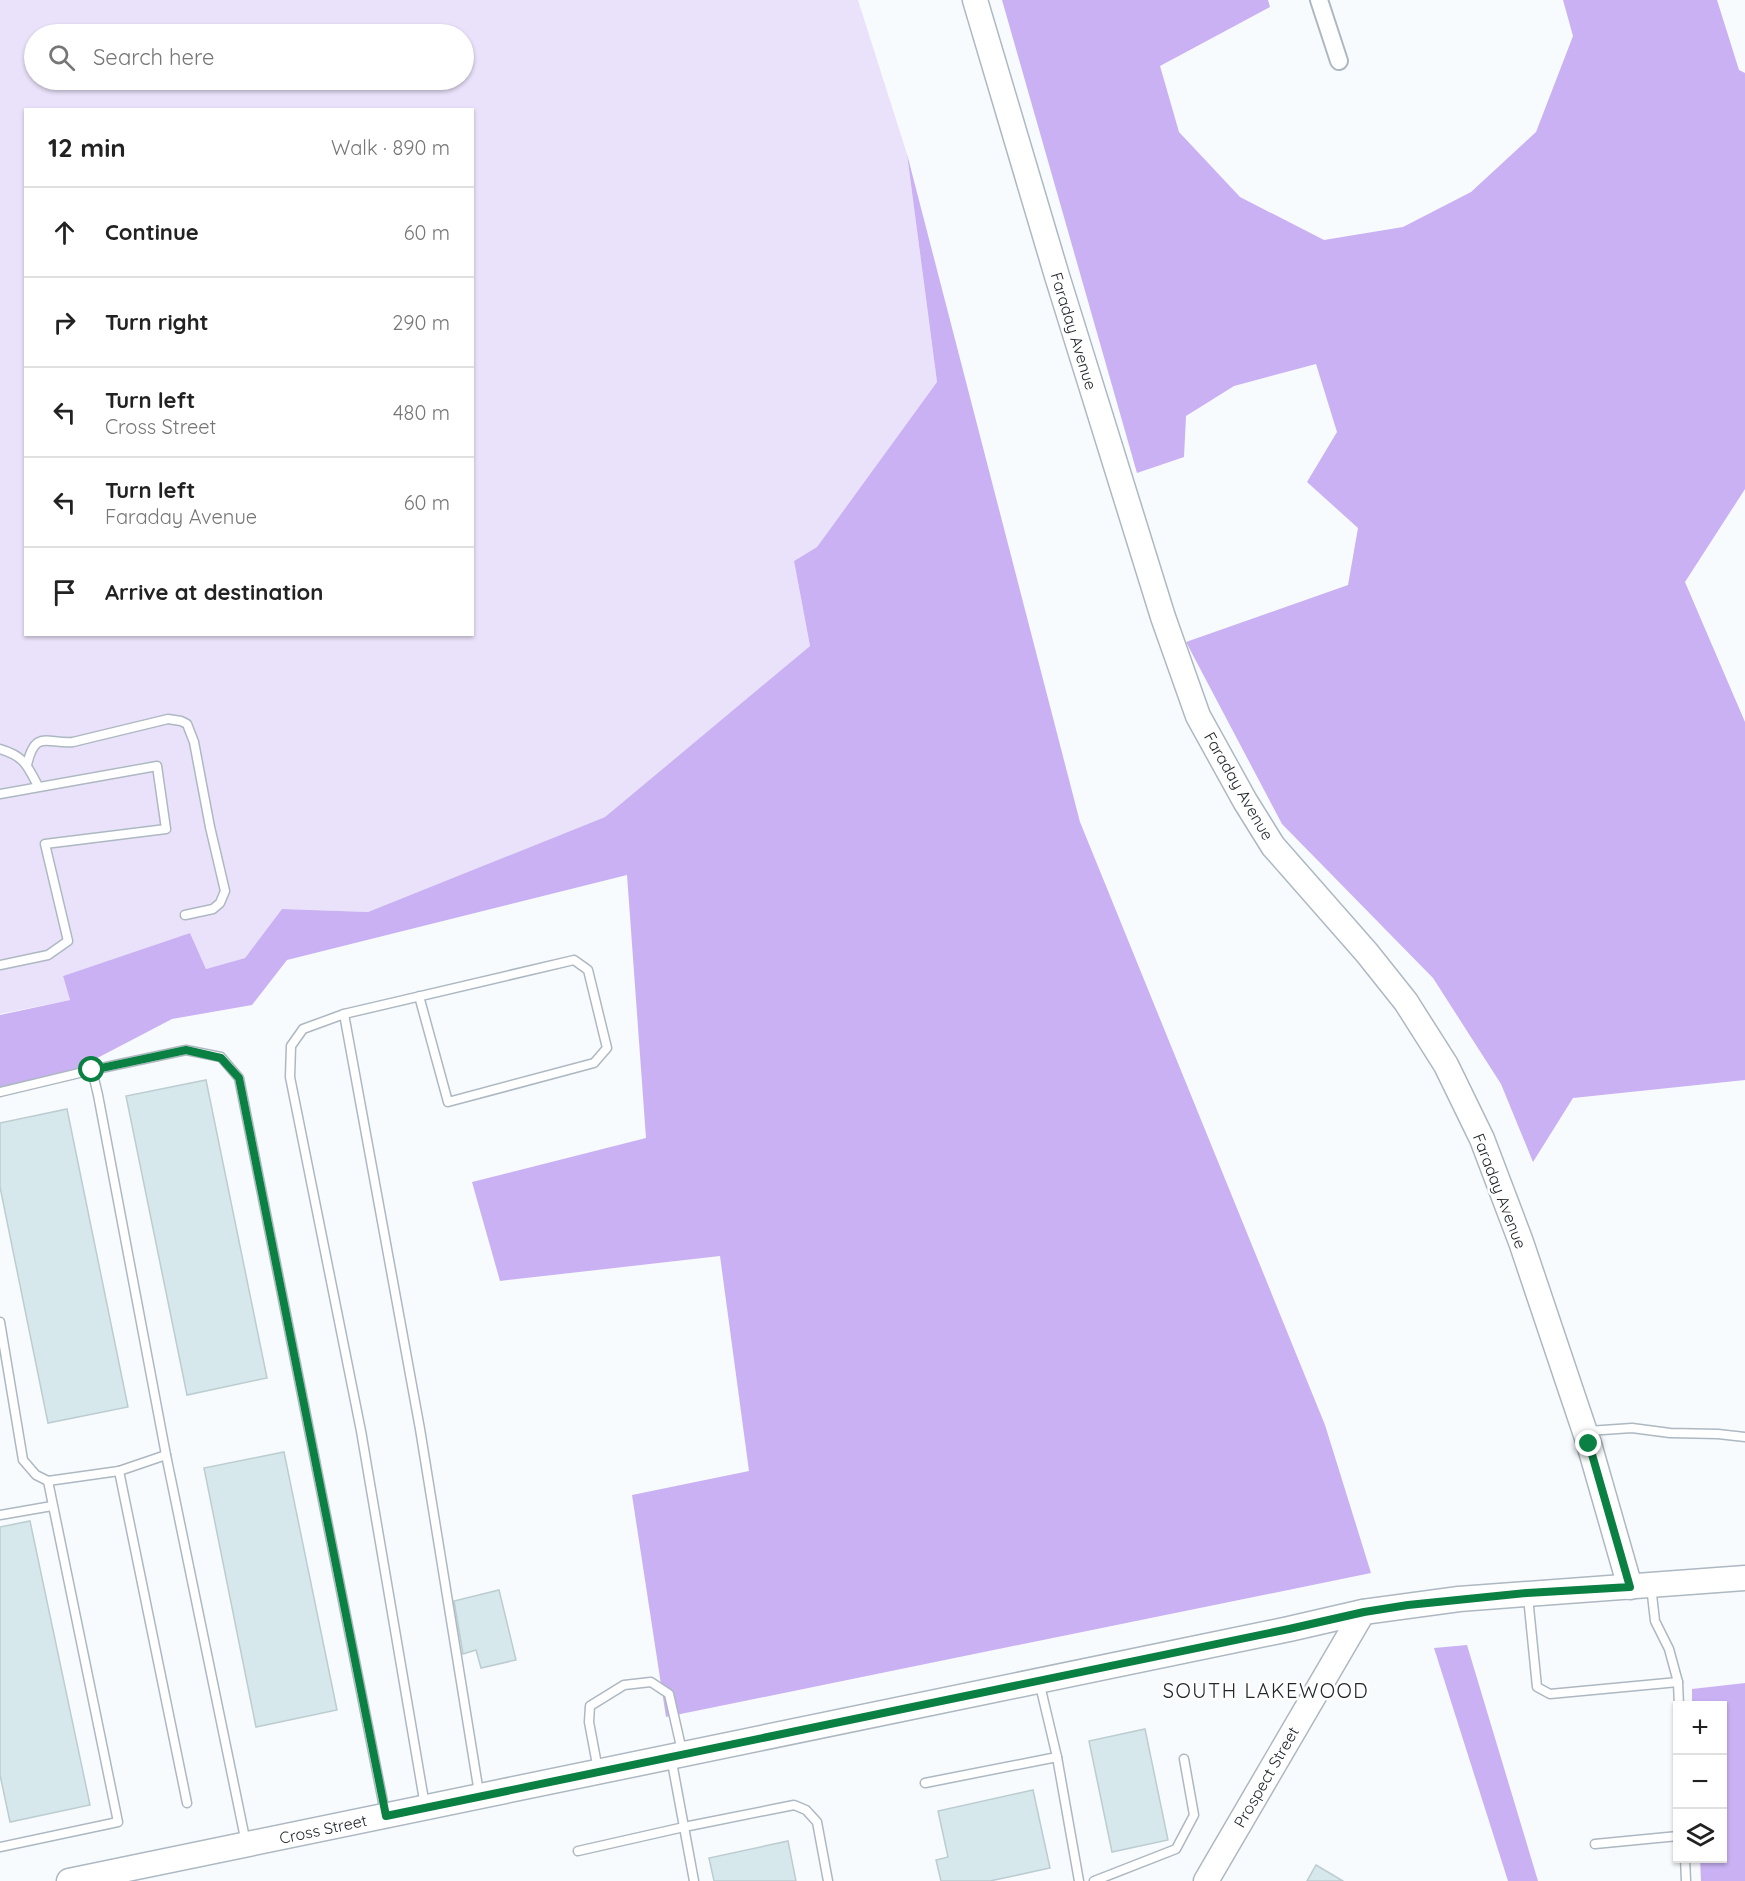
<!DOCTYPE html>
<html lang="en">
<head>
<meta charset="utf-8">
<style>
	body { margin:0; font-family:Quicksand,sans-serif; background:#f6f6f6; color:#222 }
	.controls { position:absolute; right:18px; bottom:18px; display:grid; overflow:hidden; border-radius:0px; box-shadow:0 2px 4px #0004 }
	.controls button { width:54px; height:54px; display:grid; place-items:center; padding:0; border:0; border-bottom:2px solid #e0e0e0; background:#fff; color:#222; font:30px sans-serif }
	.stop { position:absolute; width:18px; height:18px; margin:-14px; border:4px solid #0b8043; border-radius:50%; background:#fff }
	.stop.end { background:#0b8043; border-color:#fff; box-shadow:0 2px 6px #0008 }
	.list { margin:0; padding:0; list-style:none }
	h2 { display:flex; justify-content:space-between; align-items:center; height:78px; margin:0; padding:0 24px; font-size:26px }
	h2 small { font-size:20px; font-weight:400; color:#767676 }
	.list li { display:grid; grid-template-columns:39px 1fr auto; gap:18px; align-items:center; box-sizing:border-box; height:90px; padding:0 24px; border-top:2px solid #e0e0e0 }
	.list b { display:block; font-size:22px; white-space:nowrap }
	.list p { margin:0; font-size:20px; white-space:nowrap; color:#767676 }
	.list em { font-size:20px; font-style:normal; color:#767676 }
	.icon { flex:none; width:33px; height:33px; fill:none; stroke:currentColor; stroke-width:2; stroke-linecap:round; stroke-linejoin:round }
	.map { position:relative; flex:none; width:1745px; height:1881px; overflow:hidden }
	.search { position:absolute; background:#fff; box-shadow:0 2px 4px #0004; left:24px; top:24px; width:450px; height:66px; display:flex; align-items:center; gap:15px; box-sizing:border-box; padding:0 21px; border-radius:33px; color:#767676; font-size:22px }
	.panel { position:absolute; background:#fff; box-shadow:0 2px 4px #0004; left:24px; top:108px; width:450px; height:528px; border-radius:0px }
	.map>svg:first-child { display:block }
</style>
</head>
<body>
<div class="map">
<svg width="1745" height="1881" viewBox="0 0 1745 1881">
	<rect width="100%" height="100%" fill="#f8fbfd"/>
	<path fill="#eae2fa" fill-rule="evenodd" d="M0,0H858L907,154L937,382L817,547L794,561L810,646L605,817L368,912L282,909L245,958L206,969L190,933L63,976L70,1000L0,1014ZM34,34H464V80H34ZM26,110H472V634H26Z"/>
	<g fill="#c9b1f3">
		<polygon points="1002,0 1268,0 1270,7 1160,66 1179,132 1240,197 1324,240 1403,227 1471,192 1536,132 1573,36 1563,0 1717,0 1739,70 1745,73 1745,489 1685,582 1745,722 1745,1080 1573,1098 1533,1162 1501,1084 1433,978 1282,824 1186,642 1348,585 1358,528 1307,482 1337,432 1316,364 1234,386 1186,416 1184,457 1137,473"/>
		<polygon points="907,154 1080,822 1325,1425 1371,1573 666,1717 632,1495 749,1471 720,1256 500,1281 472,1182 646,1138 627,875 287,960 252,1005 172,1019 59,1078 0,1087 0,1015 70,1000 63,976 190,933 206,969 245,958 282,909 368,912 605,817 810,646 794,561 817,547 937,382"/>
		<polygon points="1467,1645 1538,1881 1508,1881 1434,1648"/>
		<polygon points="1745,1683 1745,1881 1701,1881 1700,1859 1722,1858 1722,1706 1692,1705 1692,1689"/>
	</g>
	<g fill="#d7e8ec" stroke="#bccdd1" stroke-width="1.5">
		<polygon points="206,1080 267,1378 187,1395 126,1096"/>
		<polygon points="67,1109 128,1407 48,1423 0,1187 0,1123"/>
		<polygon points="284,1452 337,1710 256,1727 204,1468"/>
		<polygon points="30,1521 90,1805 10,1822 0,1775 0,1527"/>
		<polygon points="499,1590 516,1660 481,1668 476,1650 463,1654 454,1601"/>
		<polygon points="1145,1729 1168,1840 1112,1852 1089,1741"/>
		<polygon points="1033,1790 1050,1868 990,1881 941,1881 936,1860 948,1857 938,1811"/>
		<polygon points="788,1841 796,1881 714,1881 709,1858"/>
		<polygon points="1316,1865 1343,1881 1307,1881"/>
	</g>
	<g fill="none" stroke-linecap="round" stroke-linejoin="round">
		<g stroke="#adb8c2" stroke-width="11">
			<g id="lane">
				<path d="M0,749C24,756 27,765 38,786"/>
				<path d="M27,765C35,729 47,744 73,742L168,719L181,721L187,724L194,742L210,827L225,891L220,903L213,909L185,915"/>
				<polyline points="0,794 157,766 166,829 45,844 68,941 48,955 0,965"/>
				<polyline points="344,1014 574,960 588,970 607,1048 594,1063 448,1102 419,996"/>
				<polyline points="0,1092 92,1070"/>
				<polyline points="0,1322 23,1460 36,1475 48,1481 119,1471 166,1455"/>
				<polyline points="1588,1431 1632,1428 1670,1433 1718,1434 1745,1437"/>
				<polyline points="119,1471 187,1803"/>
				<polyline points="0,1515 52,1506"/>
				<polyline points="1528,1597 1537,1687 1550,1694 1678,1682 1669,1649 1655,1621 1651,1586"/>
				<polyline points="1039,1681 1057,1757 1079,1881"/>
				<polyline points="1678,1682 1679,1706"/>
				<polyline points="598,1770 589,1722 590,1706 624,1685 651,1682 669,1694 682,1751"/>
				<polyline points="925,1783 1057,1757"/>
				<polyline points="425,1806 361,1431 290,1077 291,1046 303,1029 344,1014 420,1429 479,1793"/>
				<polyline points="246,1843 166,1455 98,1095 92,1070 186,1050 221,1057 239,1078 385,1812"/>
				<polyline points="1595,1844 1678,1836"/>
				<polyline points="0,1847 118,1822 48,1481"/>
				<polyline points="578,1851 684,1827 671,1757"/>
				<polyline points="1685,1858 1686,1881"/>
				<polyline points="694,1881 684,1827 794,1805 806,1810 817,1822 828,1881"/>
				<polyline points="1094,1881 1176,1849 1194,1815 1184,1759"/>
			</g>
		</g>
		<g stroke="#adb8c2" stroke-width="20">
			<polyline id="street" points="1319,0 1339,61"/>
		</g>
		<g stroke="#adb8c2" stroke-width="27">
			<g id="secondary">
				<polyline points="975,0 1057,276 1163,617 1198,716 1245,801 1273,846 1367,953 1406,1002 1446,1065 1482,1139 1521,1242 1589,1444 1630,1587"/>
				<polyline points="69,1881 1289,1629 1363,1612 1459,1599 1745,1578"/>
				<polyline points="1206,1881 1363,1612"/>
			</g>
		</g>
		<use href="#lane" stroke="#fff" stroke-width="8"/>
		<use href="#street" stroke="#fff" stroke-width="16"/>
		<use href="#secondary" stroke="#fff" stroke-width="24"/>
	</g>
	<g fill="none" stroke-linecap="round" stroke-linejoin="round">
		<polyline stroke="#0b8043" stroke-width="8" points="92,1070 186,1050 221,1058 239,1078 386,1816 1289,1629 1364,1612 1408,1605 1527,1593 1630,1587 1589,1444"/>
	</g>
	<g text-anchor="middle" stroke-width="5" stroke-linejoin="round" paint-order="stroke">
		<g font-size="16" fill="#22272b" stroke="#fff">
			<text transform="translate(1074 331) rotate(73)" y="6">Faraday Avenue</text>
			<text transform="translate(1239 786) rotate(60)" y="6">Faraday Avenue</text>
			<text transform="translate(1500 1191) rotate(69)" y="6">Faraday Avenue</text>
			<text transform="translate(1266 1777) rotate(-60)" y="6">Prospect Street</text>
			<text transform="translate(323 1829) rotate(-12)" y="6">Cross Street</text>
		</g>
		<g font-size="20" letter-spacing="1.5" fill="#22272b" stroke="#fff">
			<text x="1266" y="1698">SOUTH LAKEWOOD</text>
		</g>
	</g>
</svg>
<div class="controls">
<button>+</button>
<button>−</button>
<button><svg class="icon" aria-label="layers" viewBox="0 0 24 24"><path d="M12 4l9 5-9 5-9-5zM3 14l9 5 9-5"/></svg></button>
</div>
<div class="stop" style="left:92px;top:1070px"></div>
<div class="stop end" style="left:1589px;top:1444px"></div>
<div class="search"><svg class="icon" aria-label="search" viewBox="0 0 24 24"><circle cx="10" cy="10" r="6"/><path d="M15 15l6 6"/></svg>Search here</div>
<section class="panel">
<h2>12 min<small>Walk · 890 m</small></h2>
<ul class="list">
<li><svg class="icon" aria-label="ahead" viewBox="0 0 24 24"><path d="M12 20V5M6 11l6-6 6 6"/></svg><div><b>Continue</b></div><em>60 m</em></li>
<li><svg class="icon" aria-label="right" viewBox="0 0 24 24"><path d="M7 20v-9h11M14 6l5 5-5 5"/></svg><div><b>Turn right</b></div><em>290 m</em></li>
<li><svg class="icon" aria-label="left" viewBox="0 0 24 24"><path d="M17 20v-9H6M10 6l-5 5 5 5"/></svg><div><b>Turn left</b><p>Cross Street</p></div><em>480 m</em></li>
<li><svg class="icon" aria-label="left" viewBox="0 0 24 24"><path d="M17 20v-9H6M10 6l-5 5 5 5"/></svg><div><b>Turn left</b><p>Faraday Avenue</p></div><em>60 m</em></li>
<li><svg class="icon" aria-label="arrive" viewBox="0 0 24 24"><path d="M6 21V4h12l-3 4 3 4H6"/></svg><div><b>Arrive at destination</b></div></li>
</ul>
</section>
</div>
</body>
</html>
